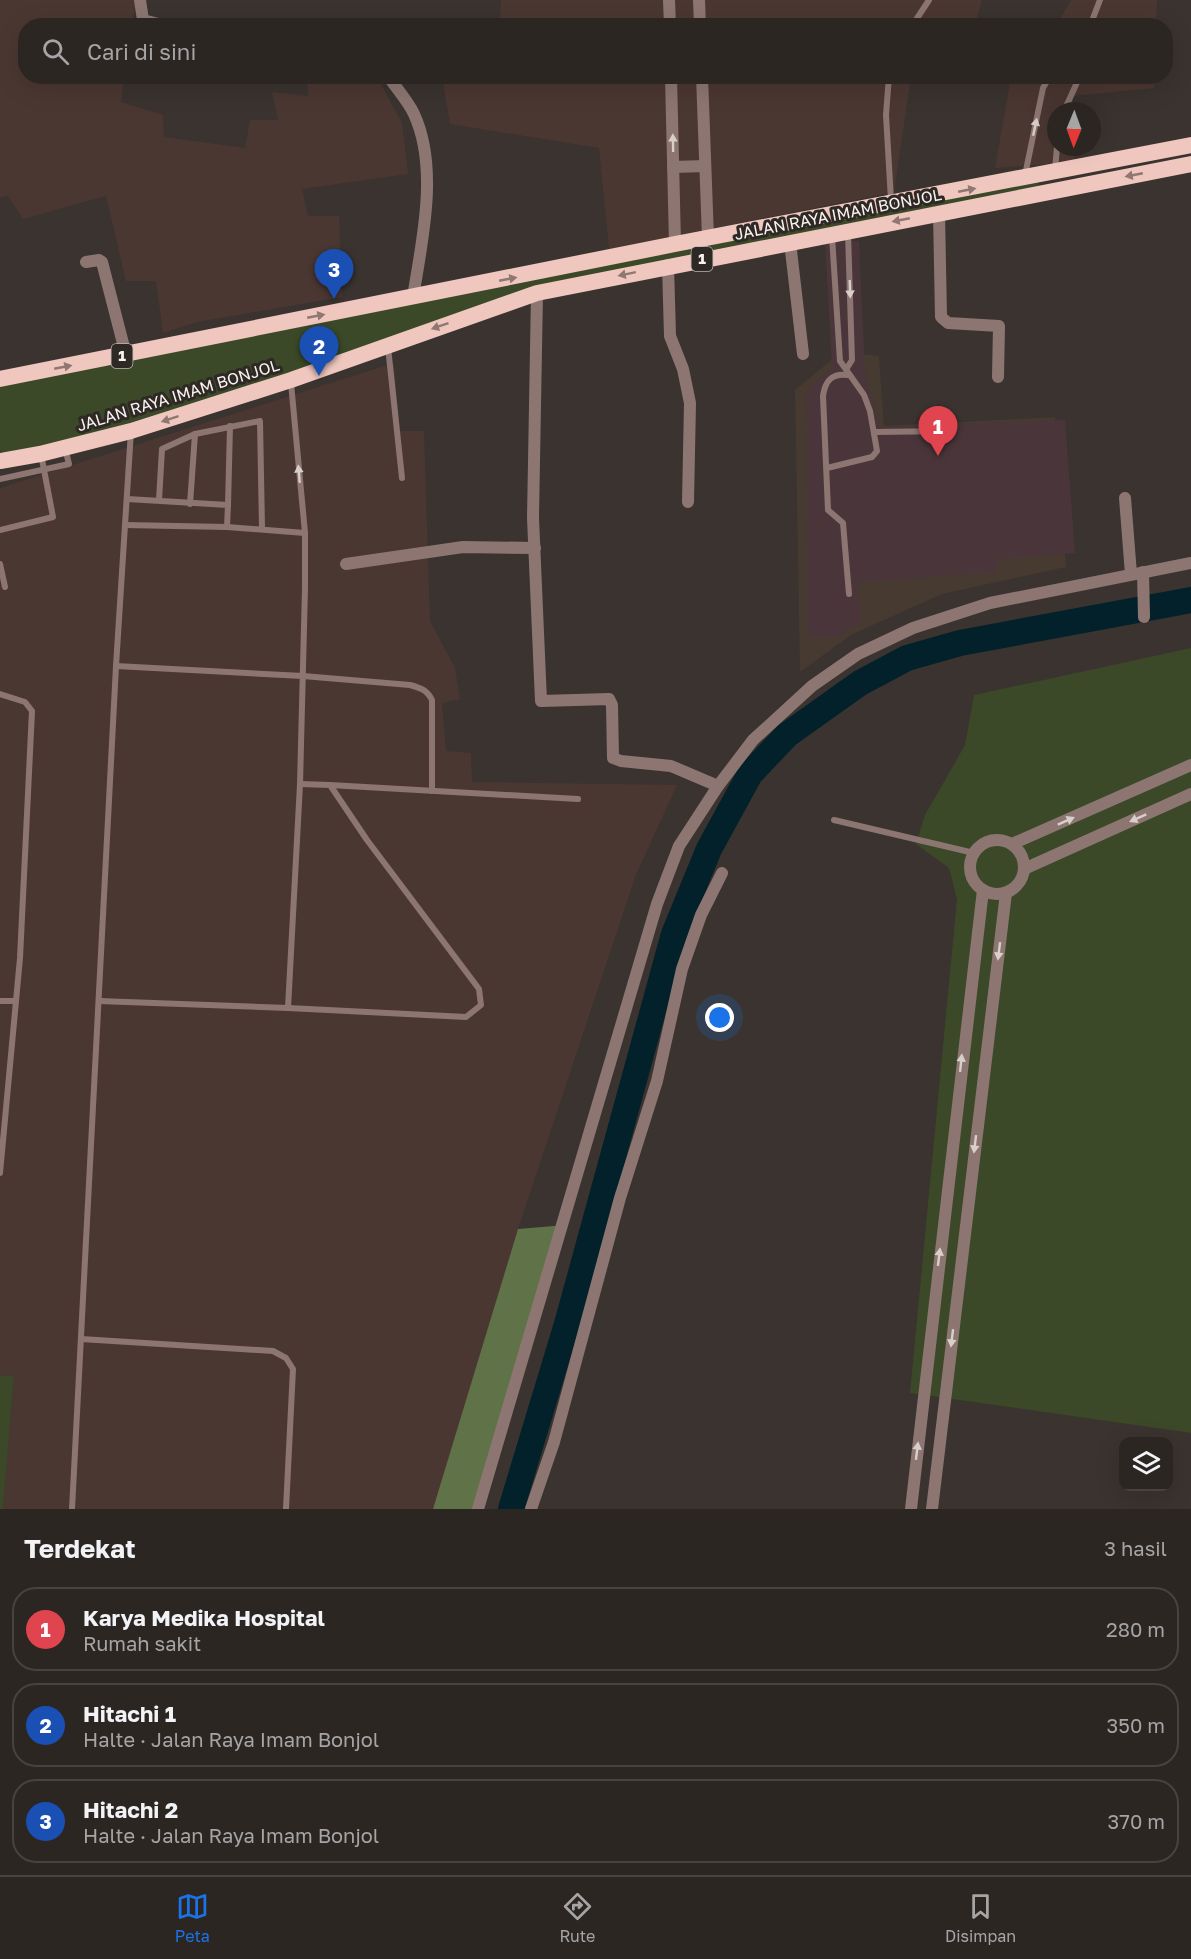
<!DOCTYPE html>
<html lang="id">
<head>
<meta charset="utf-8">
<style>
	body { margin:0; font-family:"Golos Text",sans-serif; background:#342e2b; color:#f1f3f6 }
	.controls { position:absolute; right:18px; bottom:18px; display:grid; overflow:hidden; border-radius:12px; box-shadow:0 6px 24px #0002 }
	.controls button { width:54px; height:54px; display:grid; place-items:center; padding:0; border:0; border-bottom:2px solid #484341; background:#2c2623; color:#f1f3f6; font:30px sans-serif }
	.compass { position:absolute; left:1047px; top:102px; width:54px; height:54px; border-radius:50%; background:#2c2623; box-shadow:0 6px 24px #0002; rotate:181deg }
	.you { position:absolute; left:720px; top:1018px; width:21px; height:21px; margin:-15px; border:4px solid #fff; border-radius:50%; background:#1a73e8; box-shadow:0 0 0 9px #1a73e833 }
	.badge { display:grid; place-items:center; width:39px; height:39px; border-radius:50%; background:#1a73e8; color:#fff; font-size:20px; font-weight:700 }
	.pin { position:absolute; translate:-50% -50px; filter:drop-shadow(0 2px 3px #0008) }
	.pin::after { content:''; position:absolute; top:32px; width:21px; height:18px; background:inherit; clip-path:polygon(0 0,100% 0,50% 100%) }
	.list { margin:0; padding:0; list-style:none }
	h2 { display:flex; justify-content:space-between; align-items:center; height:78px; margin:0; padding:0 24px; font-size:26px }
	h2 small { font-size:20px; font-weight:400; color:#a6a5a6 }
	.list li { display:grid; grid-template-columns:39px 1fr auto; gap:18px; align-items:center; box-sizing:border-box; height:84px; margin:0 12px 12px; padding:0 12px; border:2px solid #484341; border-radius:24px }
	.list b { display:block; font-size:22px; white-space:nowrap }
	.list p { margin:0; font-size:20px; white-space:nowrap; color:#a6a5a6 }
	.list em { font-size:20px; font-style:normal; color:#a6a5a6 }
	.icon { flex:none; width:33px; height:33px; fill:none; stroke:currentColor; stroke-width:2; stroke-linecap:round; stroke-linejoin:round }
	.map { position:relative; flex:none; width:1191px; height:1509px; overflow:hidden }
	.search { position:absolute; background:#2c2623; box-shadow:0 6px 24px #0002; left:18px; right:18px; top:18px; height:66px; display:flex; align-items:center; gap:15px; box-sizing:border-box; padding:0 21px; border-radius:24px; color:#a6a5a6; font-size:22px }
	.sheet { height:366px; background:#2c2623 }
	nav { display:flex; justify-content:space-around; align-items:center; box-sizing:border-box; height:84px; border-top:2px solid #484341; background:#2c2623; font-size:16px; color:#a6a5a6 }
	nav a { display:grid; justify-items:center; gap:3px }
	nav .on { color:#1a73e8 }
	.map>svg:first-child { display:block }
</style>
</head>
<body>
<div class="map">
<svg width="1191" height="1509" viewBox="0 0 1191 1509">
	<rect width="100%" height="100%" fill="#3a332f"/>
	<polygon fill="#463a31" points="841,352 879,356 884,426 1055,417 1066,567 942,594 851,635 800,672 795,390"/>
	<g fill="#4b3732">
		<polygon points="0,0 136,0 132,25 26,26 26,76 124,77 121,102 163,115 164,137 245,148 250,120 278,120 272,92 308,96 307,77 377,77 402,123 408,174 302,189 308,216 339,216 342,297 197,322 163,333 156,281 126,281 106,196 23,219 8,196 0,197"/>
		<polygon points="501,0 982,0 975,26 434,26 433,19 500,21"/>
		<polygon points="1071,0 1157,0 1156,25 1056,26"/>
		<polygon points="442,77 911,77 894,192 609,249 599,148 450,124"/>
		<polygon points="1011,77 1155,77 1154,88 1073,96 1073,111 1056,111 1056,147 1074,147 1074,162 995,168"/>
		<polygon points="394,363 400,431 424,431 430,621 455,668 460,699 442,703 446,751 471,753 472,782 677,785 635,877 518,1229 434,1509 3,1509 14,1376 0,1375 0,488"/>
	</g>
	<polygon fill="#4a363a" points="859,241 865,373 879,427 1065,420 1075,553 997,559 997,572 858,582 861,623 837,637 808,637 807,390 832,367 825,242"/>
	<g fill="#3b4928">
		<polygon points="1037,176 1040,193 537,293 388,344 14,458 0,451 0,382"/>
		<polygon points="1191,648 1191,1433 910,1393 957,899 949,868 916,844 925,815 965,745 974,695"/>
		<polygon points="0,1375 14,1376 3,1509 0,1509"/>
	</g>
	<polygon fill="#5f7248" points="566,1225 478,1509 433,1509 518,1229"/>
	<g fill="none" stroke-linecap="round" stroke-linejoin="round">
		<polyline stroke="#02212a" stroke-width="26" points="511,1509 567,1324 674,934 709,849 750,774 787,735 860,683 907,658 960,643 1191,600"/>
		<g stroke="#8d7672" stroke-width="6">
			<polyline points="912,26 929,0"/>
			<polyline points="1090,26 1100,0"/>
			<polyline points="889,76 886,115 891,200"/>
			<polyline points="1064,111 1080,76"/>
			<polyline points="1055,170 1057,147"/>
			<polyline points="1025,175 1043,88 1050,76"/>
			<polyline points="388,347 402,478"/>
			<polyline points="847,368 852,360 848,233"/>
			<path d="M847,375C832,373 825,381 823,396L828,510L843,523L849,594"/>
			<polyline points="875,432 950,431"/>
			<polyline points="827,468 872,457 877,451 870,411 864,395 840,361 832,236"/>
			<polyline points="0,479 69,464 65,448"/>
			<polyline points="127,499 228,505 227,527 305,533"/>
			<polyline points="159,500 162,449 195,434 260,421 262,528"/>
			<polyline points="190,504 195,434"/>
			<polyline points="228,505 230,426"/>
			<polyline points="125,525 227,527"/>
			<polyline points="0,530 53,517 41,454"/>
			<polyline points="0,564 5,587"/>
			<path d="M116,666L303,676L410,685C421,688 427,690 432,700V791"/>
			<polyline points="0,694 25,702 32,711 20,958 0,1173"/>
			<polyline points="330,785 578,799"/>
			<polyline points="834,820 974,853"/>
			<polyline points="0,1001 16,1001"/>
			<polyline points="99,1001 288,1008 300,784 305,588 305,533 291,383"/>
			<polyline points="288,1008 466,1017 481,1005 479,989 367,840 330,785 300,784"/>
			<polyline points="81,1339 273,1351 286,1358 293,1369 286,1509"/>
			<polyline points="72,1509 116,666 131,431"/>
		</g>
		<g stroke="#8d7672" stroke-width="12">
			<polyline points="140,0 143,20 166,26"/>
			<polyline points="669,0 670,26"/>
			<polyline points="699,0 700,26"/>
			<path d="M388,76C396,88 408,101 414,114C439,168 422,241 413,297"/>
			<polyline points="671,76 675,244"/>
			<polyline points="702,76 708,238"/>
			<polyline points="673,167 705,166"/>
			<polyline points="939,213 941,317 948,323 999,326 998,377"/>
			<polyline points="790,242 803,354"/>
			<polyline points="86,262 99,260 102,262 126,355"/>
			<polyline points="668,265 670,336 683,369 690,403 688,502"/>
			<polyline points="537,293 533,518 541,701 609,699 612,705 613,758 621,761 671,766 718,786"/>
			<polyline points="1125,498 1131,574"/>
			<polyline points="346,564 463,547 535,548"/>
			<polyline points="1143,572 1144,617"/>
			<circle cx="997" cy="867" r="27"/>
			<polyline points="1012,844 1191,765"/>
			<polyline points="1024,869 1191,794"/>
			<polyline points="478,1509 657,904 679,846 718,786 753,740 812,686 858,654 913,628 990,603 1191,563"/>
			<polyline points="531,1509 554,1442 620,1198 657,1081 682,969 701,915 722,873"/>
			<polyline points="911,1509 983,890"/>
			<polyline points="932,1509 1006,893"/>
		</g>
		<g stroke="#f0c7be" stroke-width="16">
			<polyline points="0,379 675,244 1191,145"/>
			<polyline points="0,461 40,454 131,431 291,380 537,293 1191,164"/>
		</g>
	</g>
	<defs><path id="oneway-solid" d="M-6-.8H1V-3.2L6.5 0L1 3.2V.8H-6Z" transform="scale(1.5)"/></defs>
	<g fill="#d8ceca">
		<use href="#oneway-solid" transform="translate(1035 127) rotate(-78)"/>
		<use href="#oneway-solid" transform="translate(673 143) rotate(-91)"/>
		<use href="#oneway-solid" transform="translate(850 289) rotate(88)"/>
		<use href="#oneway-solid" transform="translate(299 474) rotate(-95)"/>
		<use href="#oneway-solid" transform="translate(1138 818) rotate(156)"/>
		<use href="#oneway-solid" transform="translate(1066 821) rotate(-24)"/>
		<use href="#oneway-solid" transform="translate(999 951) rotate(97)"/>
		<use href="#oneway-solid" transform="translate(961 1063) rotate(-84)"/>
		<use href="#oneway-solid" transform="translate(975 1144) rotate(97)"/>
		<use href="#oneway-solid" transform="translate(939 1257) rotate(-83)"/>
		<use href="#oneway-solid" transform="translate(952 1338) rotate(97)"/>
		<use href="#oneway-solid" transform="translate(917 1451) rotate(-83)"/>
	</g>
	<g fill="#907872">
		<use href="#oneway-solid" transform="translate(1134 175) rotate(169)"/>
		<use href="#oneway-solid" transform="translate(967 190) rotate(-11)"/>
		<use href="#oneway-solid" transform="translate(901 220) rotate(169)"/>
		<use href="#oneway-solid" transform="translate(627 274) rotate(168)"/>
		<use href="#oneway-solid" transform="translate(508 279) rotate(-11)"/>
		<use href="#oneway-solid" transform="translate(316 316) rotate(-11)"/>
		<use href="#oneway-solid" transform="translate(440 326) rotate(161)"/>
		<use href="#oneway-solid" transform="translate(63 367) rotate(-11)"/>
		<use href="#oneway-solid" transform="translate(170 419) rotate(162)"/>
	</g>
	<g text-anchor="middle" stroke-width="6" stroke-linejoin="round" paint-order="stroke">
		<g fill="#2f2925" stroke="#bcb6b3" stroke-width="1.5">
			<rect x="691.5" y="247" width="21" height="24" rx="4.5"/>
			<rect x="111.5" y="344" width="21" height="24" rx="4.5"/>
		</g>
		<g font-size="15" font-weight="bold" fill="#f8f3f0">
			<text x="702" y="264">1</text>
			<text x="122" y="361">1</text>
		</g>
		<g font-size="16" fill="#f8f3f0" stroke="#2f2925">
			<text transform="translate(838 214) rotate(-11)" y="6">JALAN RAYA IMAM BONJOL</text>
			<text transform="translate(178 395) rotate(-17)" y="6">JALAN RAYA IMAM BONJOL</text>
		</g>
	</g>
</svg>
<div class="controls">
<button><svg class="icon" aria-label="layers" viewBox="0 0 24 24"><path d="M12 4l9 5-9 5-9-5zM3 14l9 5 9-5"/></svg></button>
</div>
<svg class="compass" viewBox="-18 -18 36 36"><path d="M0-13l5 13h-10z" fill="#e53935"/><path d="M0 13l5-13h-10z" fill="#a6a5a6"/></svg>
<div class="you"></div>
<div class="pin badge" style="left:938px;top:456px;background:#e0444e">1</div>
<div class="pin badge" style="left:319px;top:376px;background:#1a4fb4">2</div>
<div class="pin badge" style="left:334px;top:299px;background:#1a4fb4">3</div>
<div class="search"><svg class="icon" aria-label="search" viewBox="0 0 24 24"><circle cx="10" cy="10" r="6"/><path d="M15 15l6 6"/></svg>Cari di sini</div>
</div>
<section class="sheet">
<h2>Terdekat<small>3 hasil</small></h2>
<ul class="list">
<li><span class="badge" style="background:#e0444e">1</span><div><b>Karya Medika Hospital</b><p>Rumah sakit</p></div><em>280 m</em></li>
<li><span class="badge" style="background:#1a4fb4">2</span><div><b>Hitachi 1</b><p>Halte · Jalan Raya Imam Bonjol</p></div><em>350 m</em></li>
<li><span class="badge" style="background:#1a4fb4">3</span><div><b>Hitachi 2</b><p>Halte · Jalan Raya Imam Bonjol</p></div><em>370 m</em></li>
</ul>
</section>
<nav>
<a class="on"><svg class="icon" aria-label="map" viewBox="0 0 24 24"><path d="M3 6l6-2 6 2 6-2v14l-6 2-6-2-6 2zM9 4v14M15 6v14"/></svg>Peta</a>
<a><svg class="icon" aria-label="directions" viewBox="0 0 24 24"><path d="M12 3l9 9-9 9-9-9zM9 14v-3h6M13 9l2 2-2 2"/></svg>Rute</a>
<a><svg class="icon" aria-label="saved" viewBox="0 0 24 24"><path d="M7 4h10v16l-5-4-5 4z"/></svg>Disimpan</a>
</nav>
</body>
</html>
